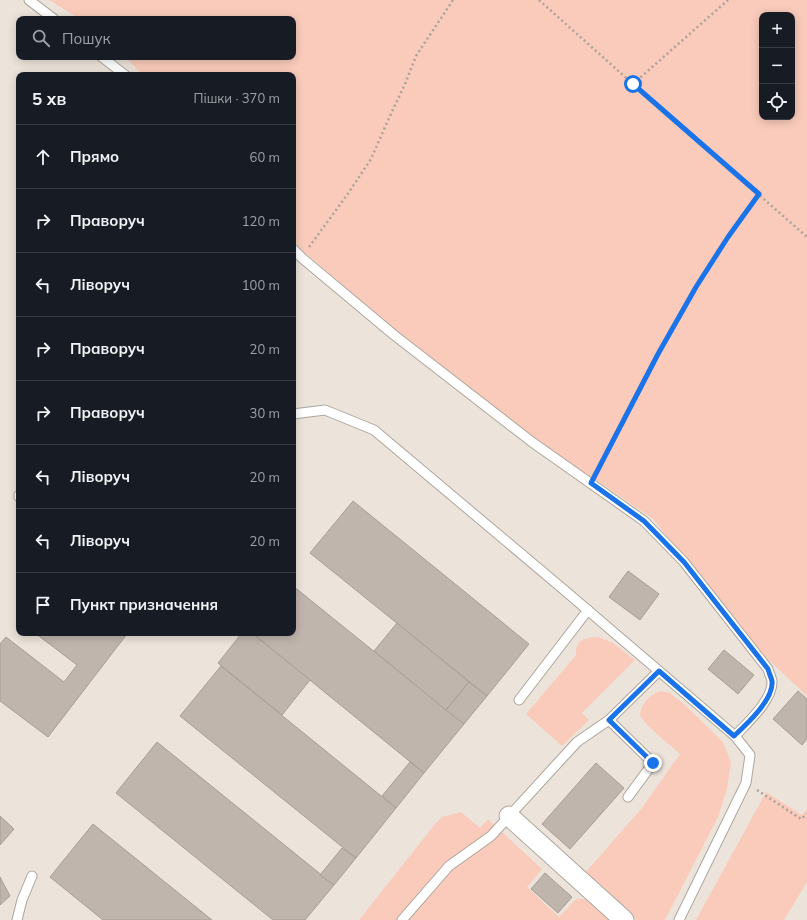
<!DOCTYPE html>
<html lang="uk">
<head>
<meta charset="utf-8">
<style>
	body { margin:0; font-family:Mulish,sans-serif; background:#20242c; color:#f1f3f6 }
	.controls { position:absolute; right:12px; top:12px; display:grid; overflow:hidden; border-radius:8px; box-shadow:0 2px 10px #0003 }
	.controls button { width:36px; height:36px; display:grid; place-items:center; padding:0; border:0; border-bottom:1px solid #363941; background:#171b24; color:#f1f3f6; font:20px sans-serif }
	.stop { position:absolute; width:12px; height:12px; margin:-9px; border:3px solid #1a73e8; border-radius:50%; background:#fff }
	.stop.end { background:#1a73e8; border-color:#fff; box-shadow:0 1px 4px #0008 }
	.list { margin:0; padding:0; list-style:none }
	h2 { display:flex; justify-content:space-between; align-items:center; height:52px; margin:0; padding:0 16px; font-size:17px }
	h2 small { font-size:13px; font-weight:400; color:#9ea1a6 }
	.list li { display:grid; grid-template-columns:26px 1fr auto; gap:12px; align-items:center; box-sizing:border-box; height:64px; padding:0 16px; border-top:1px solid #363941 }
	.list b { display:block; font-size:15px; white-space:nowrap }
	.list em { font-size:13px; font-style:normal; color:#9ea1a6 }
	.icon { flex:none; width:22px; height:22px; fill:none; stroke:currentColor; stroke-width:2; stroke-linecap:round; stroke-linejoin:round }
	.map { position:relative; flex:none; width:807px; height:920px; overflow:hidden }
	.search { position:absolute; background:#171b24; box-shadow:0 2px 10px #0003; left:16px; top:16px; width:280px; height:44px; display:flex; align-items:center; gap:10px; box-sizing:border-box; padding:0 14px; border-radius:8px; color:#9ea1a6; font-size:15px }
	.panel { position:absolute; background:#171b24; box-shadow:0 2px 10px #0003; left:16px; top:72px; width:280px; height:564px; border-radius:8px }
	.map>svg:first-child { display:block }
</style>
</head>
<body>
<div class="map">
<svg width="807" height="920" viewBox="0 0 807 920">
	<rect width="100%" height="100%" fill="#ece4da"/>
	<g fill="#facbba" fill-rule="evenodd">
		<path d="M49,0H807V696L759,651L653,519L602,484L559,457L419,350L303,251L293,240V75H143L125,57H293V19H80ZM762,15H792V117H762Z"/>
		<path d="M599,637L613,643L635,660L582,713L589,720L562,746L526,714L576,655C576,638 585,638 599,637Z"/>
		<path d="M660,691L670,693L685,705L723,742L731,762L727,789L718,817L665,920H637L585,873L641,809L680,754C671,745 642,724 640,714C640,710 643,705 645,702C649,697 653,694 660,691Z"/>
		<polygon points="766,792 802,815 807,809 807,882 784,920 696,920"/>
		<polygon points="461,812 480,828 488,819 542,869 527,887 559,917 576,899 588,899 611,920 359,920 435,824 442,817"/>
	</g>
	<g fill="#c0b5ad" stroke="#a89e96">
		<polygon points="353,501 529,644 487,696 310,553"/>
		<polygon points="628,571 659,594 640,620 609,597"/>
		<polygon points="293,586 464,724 424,773 252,633 293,633"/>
		<polygon points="397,623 469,682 446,710 374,651"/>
		<polygon points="35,633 125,633 127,634 48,737 0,701 0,644 6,637 64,682 77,665"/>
		<polygon points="242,633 252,633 310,680 282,715 218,663"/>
		<polygon points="724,650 754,675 738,694 708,669"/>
		<polygon points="221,666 396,808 356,858 180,716"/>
		<polygon points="469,682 487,696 464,724 446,710"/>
		<polygon points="798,691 807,699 807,739 802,745 773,719"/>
		<polygon points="157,742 334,885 305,920 273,920 116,793"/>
		<polygon points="410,762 424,773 396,808 382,796"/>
		<polygon points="596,763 624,788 570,849 542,824"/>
		<polygon points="0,816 14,829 0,845"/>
		<polygon points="93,824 212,920 103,920 50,877"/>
		<polygon points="342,848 356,858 334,885 320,875"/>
		<polygon points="545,873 572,897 558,913 531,889"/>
		<polygon points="0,877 10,896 0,905"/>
	</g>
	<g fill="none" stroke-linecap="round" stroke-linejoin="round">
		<g stroke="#ada69c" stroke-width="11">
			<g id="lane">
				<polyline points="29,0 54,19"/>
				<polyline points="102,57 125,75"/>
				<path d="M293,249L302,258L394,335L532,442L644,521L684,562L768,669C769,673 771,677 772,681C773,700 747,723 735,736"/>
				<polyline points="293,414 325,410 374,430 563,589 735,736 750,755 746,783 679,920"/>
				<polyline points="19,495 19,497"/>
				<polyline points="519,700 588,610"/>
				<polyline points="609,720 653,763 628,797"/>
				<polyline points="17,920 22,900 32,876"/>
				<polyline points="402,920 449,866 491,836 577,742 609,720 659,671"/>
			</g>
		</g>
		<g stroke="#ada69c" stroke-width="21">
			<polyline id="street" points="509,816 624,920"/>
		</g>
		<g stroke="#a9a39b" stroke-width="2.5" stroke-dasharray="2 3" stroke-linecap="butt">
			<polyline points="539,0 633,84 807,237"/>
			<polyline points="633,84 728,0"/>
			<polyline points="309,247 347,195 371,159 389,118 405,84 416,56 453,0"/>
			<path d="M597,471C636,392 678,313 727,239C737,223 748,209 759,195"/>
			<polyline points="757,790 801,819 807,814"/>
		</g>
		<use href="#lane" stroke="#fff" stroke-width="9"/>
		<use href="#street" stroke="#fff" stroke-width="19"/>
	</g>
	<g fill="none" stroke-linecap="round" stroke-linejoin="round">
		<path stroke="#1a73e8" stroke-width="5" d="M633,84L759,194L728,237L696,287L658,354L591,483L644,521L684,562L768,669C769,673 771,677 772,681C774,699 747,724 734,736L659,671L609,720L653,763"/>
	</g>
</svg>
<div class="controls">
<button>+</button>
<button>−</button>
<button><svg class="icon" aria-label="locate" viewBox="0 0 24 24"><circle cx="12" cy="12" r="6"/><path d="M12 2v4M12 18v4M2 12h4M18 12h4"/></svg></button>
</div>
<div class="stop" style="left:633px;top:84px"></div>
<div class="stop end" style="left:653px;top:763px"></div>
<div class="search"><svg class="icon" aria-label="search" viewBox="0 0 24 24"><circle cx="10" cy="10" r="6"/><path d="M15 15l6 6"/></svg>Пошук</div>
<section class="panel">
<h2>5 хв<small>Пішки · 370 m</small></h2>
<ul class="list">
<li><svg class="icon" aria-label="ahead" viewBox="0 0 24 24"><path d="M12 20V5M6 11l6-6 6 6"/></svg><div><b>Прямо</b></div><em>60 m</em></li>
<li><svg class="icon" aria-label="right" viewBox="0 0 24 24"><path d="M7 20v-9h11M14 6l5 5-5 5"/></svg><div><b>Праворуч</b></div><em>120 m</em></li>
<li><svg class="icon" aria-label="left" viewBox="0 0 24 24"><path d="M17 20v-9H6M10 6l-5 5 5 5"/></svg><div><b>Ліворуч</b></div><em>100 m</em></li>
<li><svg class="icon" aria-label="right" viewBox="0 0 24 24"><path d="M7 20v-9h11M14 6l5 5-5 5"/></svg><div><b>Праворуч</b></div><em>20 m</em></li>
<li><svg class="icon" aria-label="right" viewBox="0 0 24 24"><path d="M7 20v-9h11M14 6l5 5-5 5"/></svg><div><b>Праворуч</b></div><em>30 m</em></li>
<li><svg class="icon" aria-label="left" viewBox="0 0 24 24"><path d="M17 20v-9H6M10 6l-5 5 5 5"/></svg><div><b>Ліворуч</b></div><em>20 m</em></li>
<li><svg class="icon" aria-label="left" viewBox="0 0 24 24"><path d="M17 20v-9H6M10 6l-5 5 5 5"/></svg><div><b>Ліворуч</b></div><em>20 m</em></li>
<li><svg class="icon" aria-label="arrive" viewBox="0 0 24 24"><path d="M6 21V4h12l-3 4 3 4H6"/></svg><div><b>Пункт призначення</b></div></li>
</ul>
</section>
</div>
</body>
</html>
